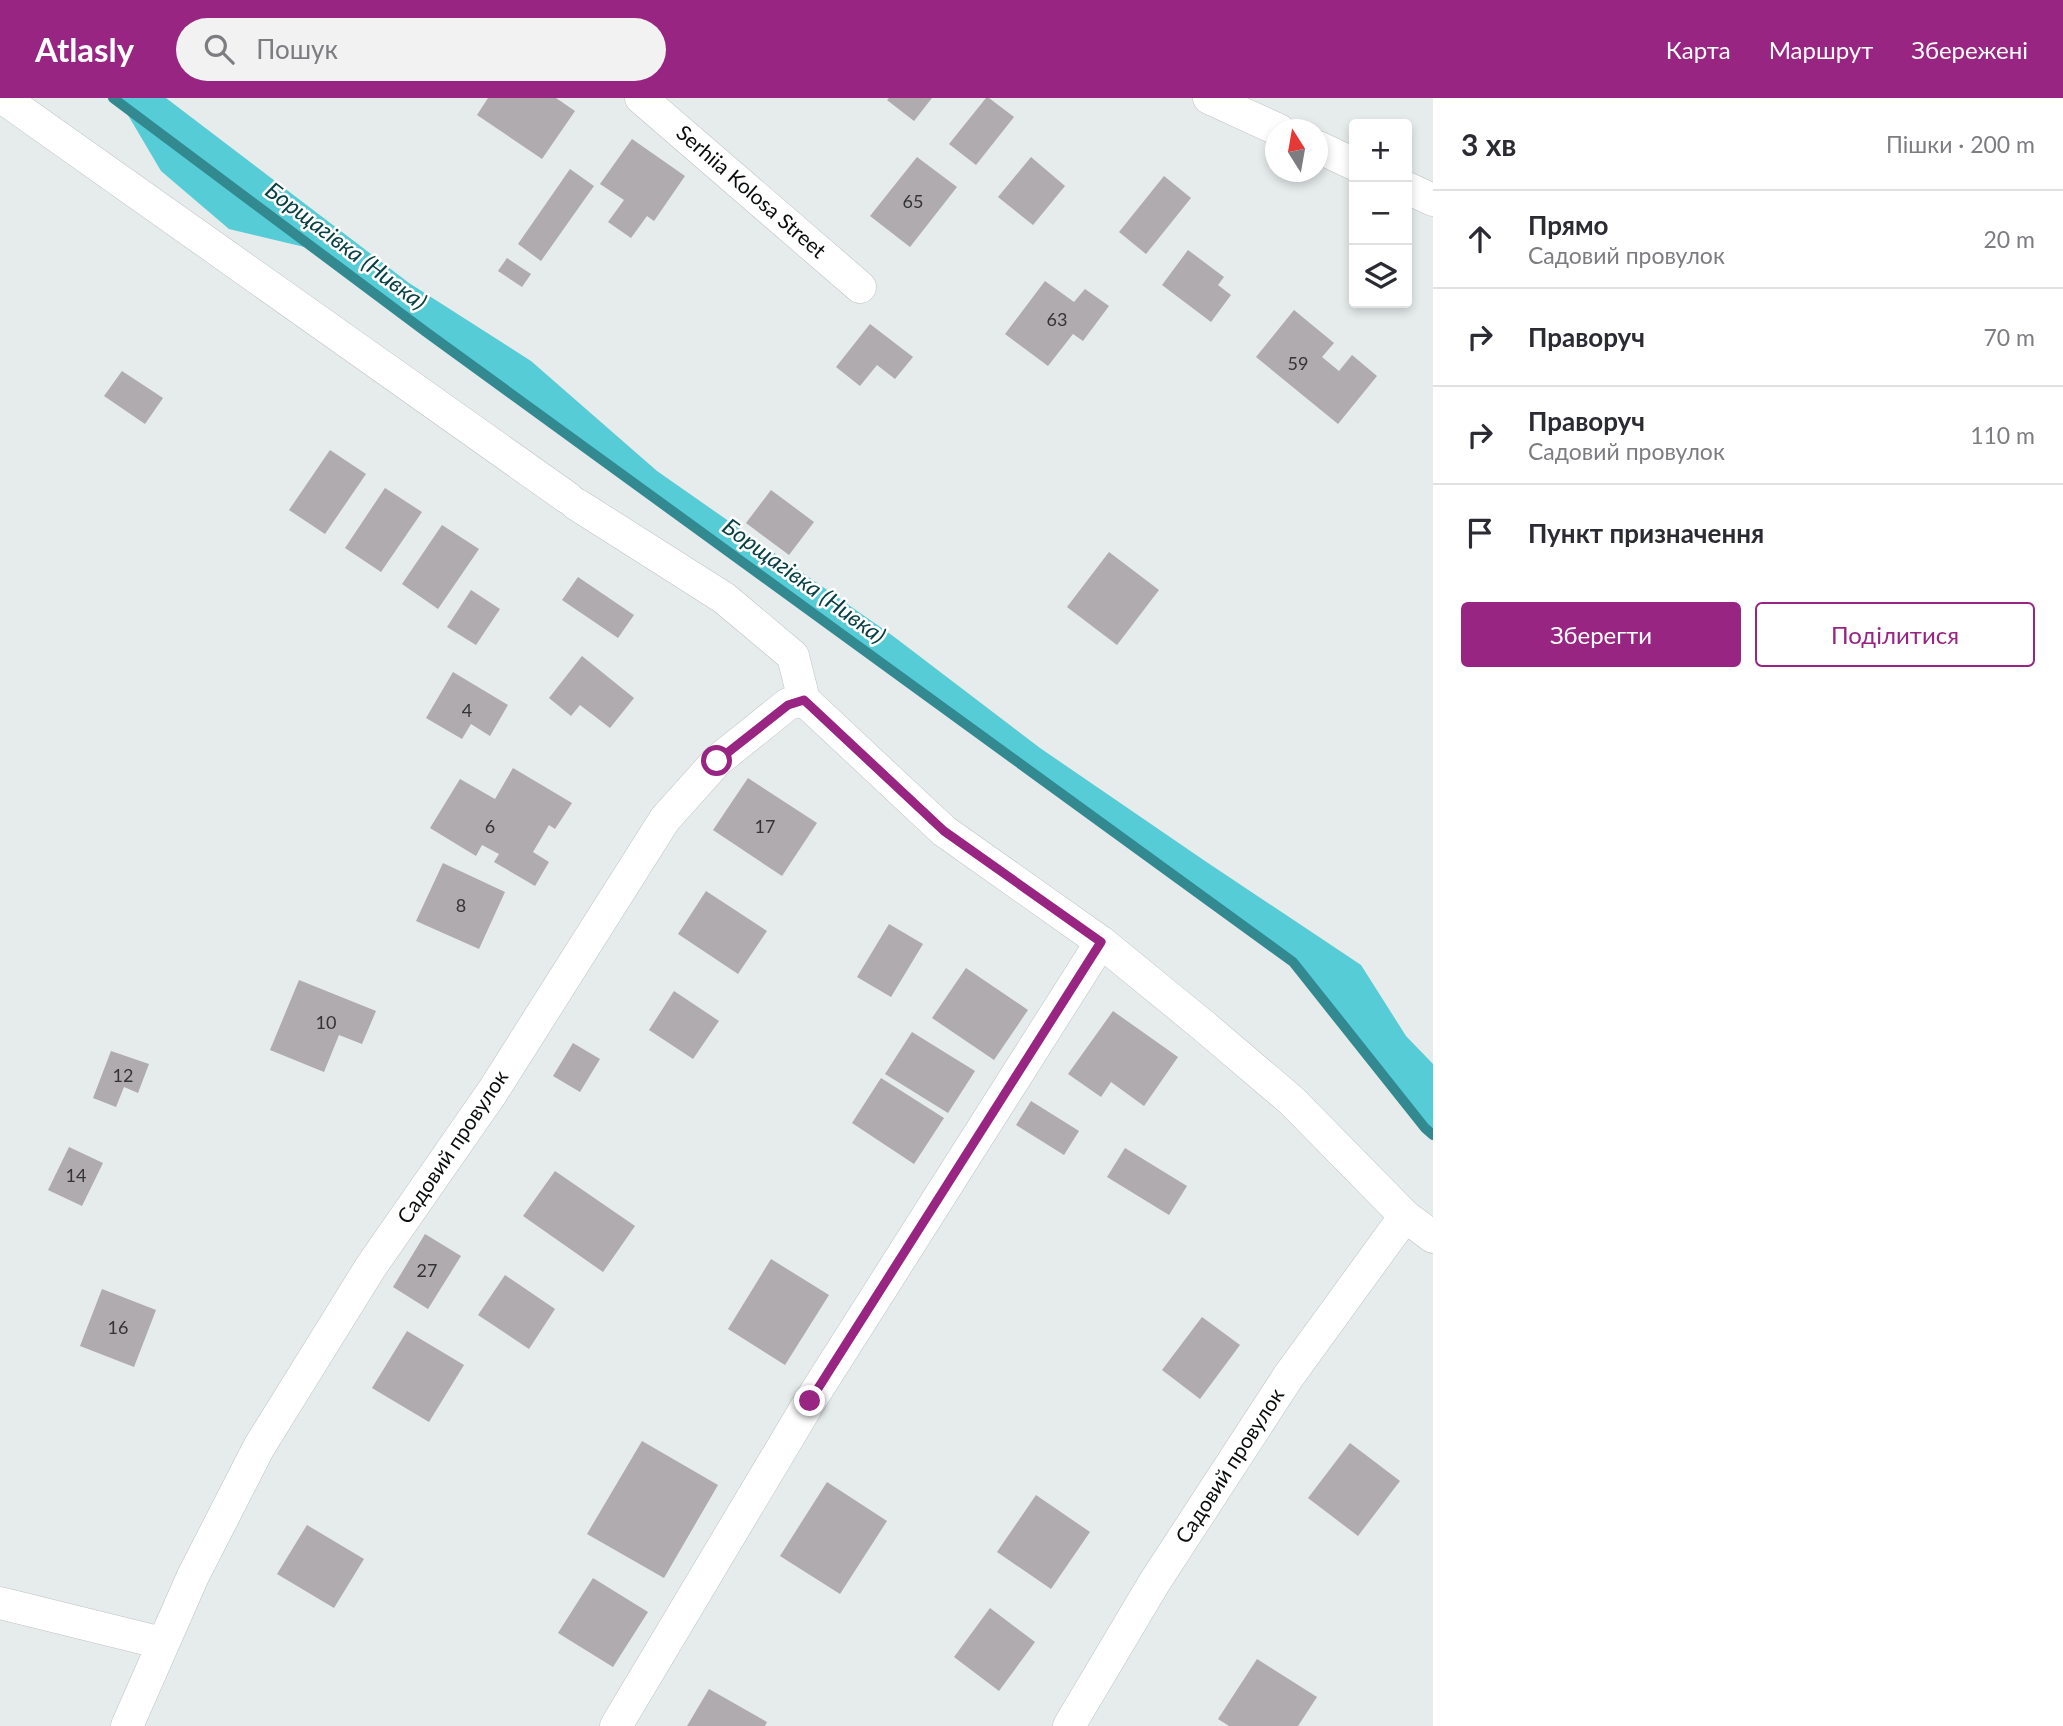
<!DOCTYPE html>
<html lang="uk">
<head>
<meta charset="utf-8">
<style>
	body { margin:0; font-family:Lato,sans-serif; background:#f2f2f3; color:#2b2b33 }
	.controls { position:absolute; right:21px; top:21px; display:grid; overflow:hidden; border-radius:7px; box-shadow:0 4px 10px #0003 }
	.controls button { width:63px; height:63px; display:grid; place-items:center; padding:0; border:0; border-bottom:2px solid #e1e1e2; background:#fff; color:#2b2b33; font:35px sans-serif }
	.compass { position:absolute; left:1265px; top:21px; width:63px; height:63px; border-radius:50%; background:#fff; box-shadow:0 4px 10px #0003; rotate:349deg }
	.stop { position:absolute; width:21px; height:21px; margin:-16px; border:5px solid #982582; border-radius:50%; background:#fff }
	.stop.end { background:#982582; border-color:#fff; box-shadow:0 2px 7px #0008 }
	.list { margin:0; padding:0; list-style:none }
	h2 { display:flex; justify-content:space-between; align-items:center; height:91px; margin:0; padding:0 28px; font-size:30px }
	h2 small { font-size:23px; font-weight:400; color:#7c7c81 }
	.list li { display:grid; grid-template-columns:46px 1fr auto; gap:21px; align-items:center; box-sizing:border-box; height:98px; padding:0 28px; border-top:2px solid #e1e1e2 }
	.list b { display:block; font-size:26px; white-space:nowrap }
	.list p { margin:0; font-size:23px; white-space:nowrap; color:#7c7c81 }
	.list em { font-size:23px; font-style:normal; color:#7c7c81 }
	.actions { display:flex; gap:14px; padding:21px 28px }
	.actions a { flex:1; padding:16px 0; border:2px solid #982582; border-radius:7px; text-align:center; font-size:24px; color:#982582 }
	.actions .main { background:#982582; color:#fff }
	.icon { flex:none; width:38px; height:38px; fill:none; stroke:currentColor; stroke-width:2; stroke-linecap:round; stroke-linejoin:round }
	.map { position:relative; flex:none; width:1433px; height:1628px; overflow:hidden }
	header { display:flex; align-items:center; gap:42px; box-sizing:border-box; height:98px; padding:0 35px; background:#982582; color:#fff }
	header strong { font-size:33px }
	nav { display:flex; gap:38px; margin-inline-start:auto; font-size:24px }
	.search { width:490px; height:63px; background:#f2f2f3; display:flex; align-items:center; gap:18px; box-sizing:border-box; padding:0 24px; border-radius:38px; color:#7c7c81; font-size:26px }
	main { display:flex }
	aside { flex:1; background:#fff }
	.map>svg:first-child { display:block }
</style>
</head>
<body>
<header>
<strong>Atlasly</strong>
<div class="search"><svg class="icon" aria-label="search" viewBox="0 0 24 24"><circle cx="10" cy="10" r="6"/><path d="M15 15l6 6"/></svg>Пошук</div>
<nav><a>Карта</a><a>Маршрут</a><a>Збережені</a></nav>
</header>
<main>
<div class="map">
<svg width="1433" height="1628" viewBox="0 0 1433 1628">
	<rect width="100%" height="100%" fill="#e6ebeb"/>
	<polygon fill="#55ccd6" points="113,0 166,0 409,185 531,263 657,373 893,538 1040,650 1205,763 1361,867 1406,938 1433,966 1433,1037 1425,1030 1293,864 426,234 317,152 229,131 161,73 122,7"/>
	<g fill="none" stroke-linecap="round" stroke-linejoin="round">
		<polyline stroke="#328990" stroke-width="10" points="113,0 426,234 1293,864 1425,1030 1433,1037"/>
	</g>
	<g fill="#afabae">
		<polygon points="488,0 556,0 575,13 542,61 477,17"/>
		<polygon points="889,0 932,0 914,23 887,2"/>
		<polygon points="986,0 989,0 1014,19 976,67 949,46"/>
		<polygon points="632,41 685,78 654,123 647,118 631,140 608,124 624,102 600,86"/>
		<polygon points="917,59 957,89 910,149 870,118"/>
		<polygon points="1031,59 1065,88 1033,127 998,99"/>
		<polygon points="570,71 594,88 541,163 518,146"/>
		<polygon points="1164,78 1191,100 1146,156 1119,134"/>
		<polygon points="1188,152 1224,179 1218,187 1231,197 1211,224 1162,187"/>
		<polygon points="507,160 531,176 522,189 498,173"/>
		<polygon points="1045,183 1074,204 1085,191 1109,208 1083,243 1073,236 1048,268 1005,236"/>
		<polygon points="1294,212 1334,245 1322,259 1339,273 1352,257 1377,278 1338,326 1256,259"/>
		<polygon points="870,226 913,259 895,281 877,267 860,288 836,269"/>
		<polygon points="122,273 163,300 145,326 104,298"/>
		<polygon points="330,352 366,376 325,436 289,412"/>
		<polygon points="385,390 422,414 381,474 345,450"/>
		<polygon points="771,392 814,424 789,457 746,425"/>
		<polygon points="442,427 479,451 438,511 402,486"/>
		<polygon points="1109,454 1159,492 1117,547 1067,509"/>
		<polygon points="578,479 634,517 618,540 562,502"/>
		<polygon points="471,492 500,511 476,547 447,529"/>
		<polygon points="582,558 634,600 610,630 580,607 571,618 549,600"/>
		<polygon points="453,574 508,607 490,638 471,626 462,641 426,620"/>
		<polygon points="513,670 572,705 555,731 549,727 533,754 549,764 535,788 494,764 499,756 482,747 476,758 430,730 460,681 495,701"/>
		<polygon points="748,680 817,725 782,778 713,732"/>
		<polygon points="443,765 505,794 479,851 416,823"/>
		<polygon points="706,793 767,833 738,876 678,836"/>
		<polygon points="889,826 923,846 891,899 857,879"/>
		<polygon points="966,870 1028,912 994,962 932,920"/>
		<polygon points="299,882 376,913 362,946 339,937 324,974 270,952"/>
		<polygon points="674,893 719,923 693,961 649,932"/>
		<polygon points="1113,913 1178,959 1144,1008 1111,984 1101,999 1068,976"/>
		<polygon points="912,934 975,973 948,1015 885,976"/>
		<polygon points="573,945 600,961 580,994 553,978"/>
		<polygon points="111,953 149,966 138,995 124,989 116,1009 93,1000"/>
		<polygon points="881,980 944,1020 914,1066 852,1025"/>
		<polygon points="1031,1003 1079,1033 1064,1057 1016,1027"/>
		<polygon points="69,1049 103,1065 82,1108 48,1092"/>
		<polygon points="1125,1050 1187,1088 1169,1117 1107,1079"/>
		<polygon points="555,1073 635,1128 603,1174 523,1118"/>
		<polygon points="425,1136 461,1158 428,1211 393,1189"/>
		<polygon points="771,1161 829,1197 785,1267 728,1231"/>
		<polygon points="505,1177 555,1211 529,1251 478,1217"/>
		<polygon points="102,1191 156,1212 134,1269 80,1248"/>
		<polygon points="1202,1219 1240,1247 1200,1301 1162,1272"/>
		<polygon points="407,1233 464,1267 429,1324 372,1290"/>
		<polygon points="642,1343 718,1387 664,1480 587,1436"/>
		<polygon points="1350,1345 1400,1383 1358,1438 1308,1400"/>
		<polygon points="827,1384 887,1423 840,1496 780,1458"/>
		<polygon points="1036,1397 1090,1434 1051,1491 997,1454"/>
		<polygon points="307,1427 364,1461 334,1510 277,1476"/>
		<polygon points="593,1480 648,1514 613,1569 558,1535"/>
		<polygon points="990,1510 1035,1544 999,1593 954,1559"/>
		<polygon points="1257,1561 1317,1599 1298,1628 1229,1628 1218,1621"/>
		<polygon points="709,1591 767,1624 765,1628 687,1628"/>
	</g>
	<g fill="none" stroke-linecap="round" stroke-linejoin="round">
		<g stroke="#bdc3c3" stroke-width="33">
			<g id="minor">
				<polyline points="3,0 568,400"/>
				<polyline points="641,0 860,189"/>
				<polyline points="1209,0 1279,32"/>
				<polyline points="1318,49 1354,66"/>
				<polyline points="1407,90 1433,102"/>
				<polyline points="576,406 724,500 793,558 804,602 944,733 1101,844 1205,929 1292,1003 1405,1118 1433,1139"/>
				<polyline points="0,1505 162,1545"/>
				<polyline points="127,1628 193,1478 259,1349 370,1170 493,993 665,721 717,663 788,606 804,602"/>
				<polyline points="616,1628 810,1303 1101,844"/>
				<polyline points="1069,1628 1154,1485 1288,1279 1405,1118"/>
			</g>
		</g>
		<use href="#minor" stroke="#fff" stroke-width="32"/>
	</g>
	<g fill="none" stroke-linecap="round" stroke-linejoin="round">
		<polyline stroke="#982582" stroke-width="9" points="717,663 788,607 804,602 944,733 1101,844 810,1303"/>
	</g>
	<g text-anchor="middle" stroke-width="5" stroke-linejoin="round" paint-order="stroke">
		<g font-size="18" fill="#343435">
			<text x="913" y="110">65</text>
			<text x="1057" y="228">63</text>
			<text x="1298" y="272">59</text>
			<text x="467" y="619">4</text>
			<text x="490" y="735">6</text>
			<text x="765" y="735">17</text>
			<text x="461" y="814">8</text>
			<text x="326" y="931">10</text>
			<text x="123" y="984">12</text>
			<text x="76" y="1084">14</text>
			<text x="427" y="1179">27</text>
			<text x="118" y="1236">16</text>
		</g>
		<g font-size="21" fill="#0b0d0d" stroke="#fff">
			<text transform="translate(751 94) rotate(41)" y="7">Serhiia Kolosa Street</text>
			<text transform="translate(453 1049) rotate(-56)" y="7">Садовий провулок</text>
			<text transform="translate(1230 1368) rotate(-57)" y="7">Садовий провулок</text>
		</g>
		<g font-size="23" font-style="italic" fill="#084145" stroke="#fff">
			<text transform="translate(346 148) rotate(37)" y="8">Борщагівка (Нивка)</text>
			<text transform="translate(804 483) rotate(36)" y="8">Борщагівка (Нивка)</text>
		</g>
	</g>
</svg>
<div class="controls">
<button>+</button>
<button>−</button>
<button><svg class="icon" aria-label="layers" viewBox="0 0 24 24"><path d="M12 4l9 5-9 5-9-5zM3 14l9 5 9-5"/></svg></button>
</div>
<svg class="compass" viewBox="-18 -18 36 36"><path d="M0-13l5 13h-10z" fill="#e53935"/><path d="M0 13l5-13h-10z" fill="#7c7c81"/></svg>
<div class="stop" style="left:717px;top:663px"></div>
<div class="stop end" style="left:810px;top:1303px"></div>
</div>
<aside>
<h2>3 хв<small>Пішки · 200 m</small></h2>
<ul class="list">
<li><svg class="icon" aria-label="ahead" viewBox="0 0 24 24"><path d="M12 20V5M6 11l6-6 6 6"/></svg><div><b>Прямо</b><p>Садовий провулок</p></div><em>20 m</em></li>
<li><svg class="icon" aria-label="right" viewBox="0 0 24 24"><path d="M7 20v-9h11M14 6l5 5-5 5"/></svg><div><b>Праворуч</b></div><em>70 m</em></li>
<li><svg class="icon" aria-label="right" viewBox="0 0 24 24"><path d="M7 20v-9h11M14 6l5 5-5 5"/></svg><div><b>Праворуч</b><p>Садовий провулок</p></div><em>110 m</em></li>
<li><svg class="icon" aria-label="arrive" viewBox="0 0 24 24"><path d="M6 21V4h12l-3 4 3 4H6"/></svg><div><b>Пункт призначення</b></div></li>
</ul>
<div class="actions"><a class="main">Зберегти</a><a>Поділитися</a></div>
</aside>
</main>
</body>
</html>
